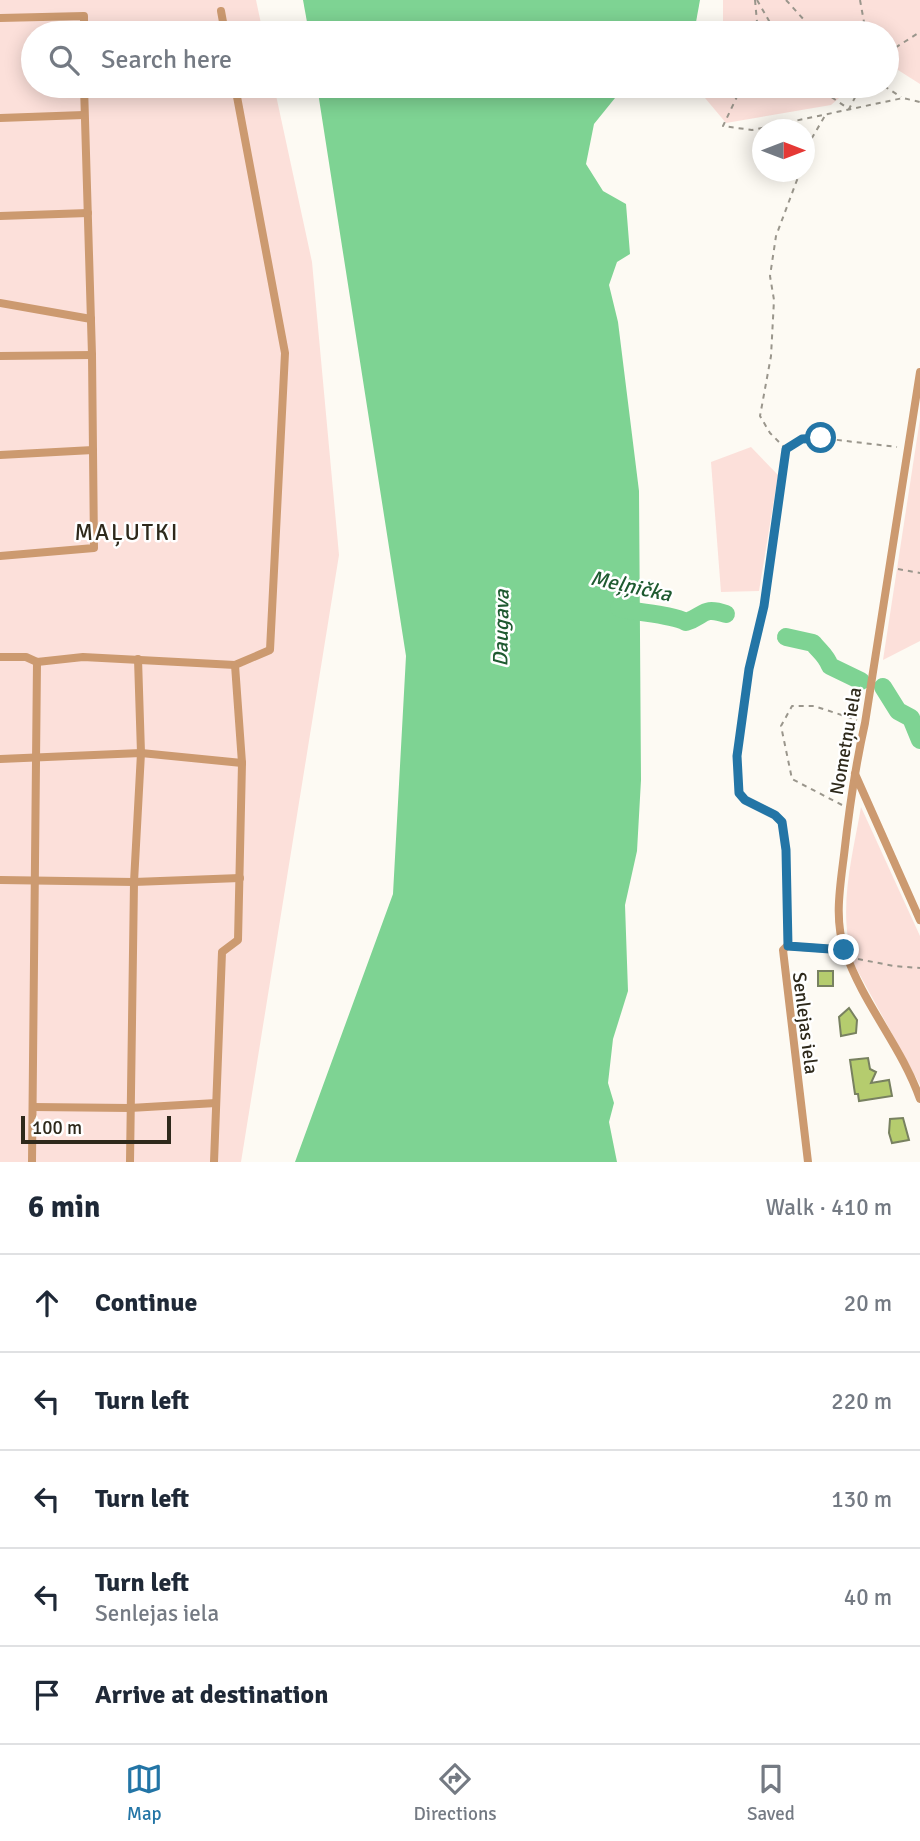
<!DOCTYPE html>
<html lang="en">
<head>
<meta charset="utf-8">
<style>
	body { margin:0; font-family:Signika,sans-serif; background:#f2f2f3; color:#1f2937 }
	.compass { position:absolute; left:752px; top:119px; width:63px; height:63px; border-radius:50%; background:#fff; box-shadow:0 4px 18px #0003; rotate:90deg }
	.scale { position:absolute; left:21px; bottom:18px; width:150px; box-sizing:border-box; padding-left:7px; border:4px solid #2e291b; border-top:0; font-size:19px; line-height:24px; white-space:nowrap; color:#2e291b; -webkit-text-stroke:5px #fff; paint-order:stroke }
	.stop { position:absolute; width:21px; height:21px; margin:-16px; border:5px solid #2375a6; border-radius:50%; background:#fff }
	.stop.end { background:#2375a6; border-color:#fff; box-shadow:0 2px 7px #0008 }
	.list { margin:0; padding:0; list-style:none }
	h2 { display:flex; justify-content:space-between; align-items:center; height:91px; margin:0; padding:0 28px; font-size:30px }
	h2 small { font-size:23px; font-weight:400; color:#747a83 }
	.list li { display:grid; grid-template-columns:46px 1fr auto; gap:21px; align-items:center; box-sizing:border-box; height:98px; padding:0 28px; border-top:2px solid #e0e1e3 }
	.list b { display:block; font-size:26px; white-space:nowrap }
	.list p { margin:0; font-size:23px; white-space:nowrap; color:#747a83 }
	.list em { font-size:23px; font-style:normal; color:#747a83 }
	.icon { flex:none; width:38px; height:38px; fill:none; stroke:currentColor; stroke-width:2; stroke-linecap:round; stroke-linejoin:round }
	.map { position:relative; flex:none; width:920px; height:1162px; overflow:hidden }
	.search { position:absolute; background:#fff; box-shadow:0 4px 18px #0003; left:21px; right:21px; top:21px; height:77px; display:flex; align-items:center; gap:18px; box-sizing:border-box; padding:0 24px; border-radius:38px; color:#747a83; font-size:26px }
	.sheet { height:581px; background:#fff }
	nav { display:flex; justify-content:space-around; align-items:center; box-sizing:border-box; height:98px; border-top:2px solid #e0e1e3; background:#fff; font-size:19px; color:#747a83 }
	nav a { display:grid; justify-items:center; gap:4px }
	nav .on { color:#2375a6 }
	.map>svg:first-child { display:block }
</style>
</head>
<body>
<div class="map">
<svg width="920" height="1162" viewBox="0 0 920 1162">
	<rect width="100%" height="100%" fill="#fdfaf3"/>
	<g fill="#fce0da">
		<polygon points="0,0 256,0 263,33 33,33 33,86 274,86 312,262 339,555 241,1162 0,1162"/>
		<polygon points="723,0 920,0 920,84 887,63 887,33 716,33 723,22"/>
		<polygon points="695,86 853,86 831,105 726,123"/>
		<polygon points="920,419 920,641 883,660"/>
		<polygon points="751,447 778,475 759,591 721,592 711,462"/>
		<path d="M861,807L920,936V1085L855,966C836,914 852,859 861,807Z"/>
	</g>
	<g fill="#7ed393">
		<polygon points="303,0 700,0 694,33 309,33"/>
		<polygon points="317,86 633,86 615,98 594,124 586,164 603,191 626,204 630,254 617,262 609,285 618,322 639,491 641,780 637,851 625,905 628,991 613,1039 608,1083 614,1103 609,1122 617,1162 295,1162 393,894 406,656"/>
	</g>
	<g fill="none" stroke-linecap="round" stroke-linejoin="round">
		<g stroke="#7ed393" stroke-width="18">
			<path d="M619,608C638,613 671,614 686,622C705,616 702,606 726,614"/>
			<path d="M786,637L813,643C819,651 826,655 830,666L861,681"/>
			<polyline points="883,687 898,711 911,718 920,740"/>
		</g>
	</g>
	<g fill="#b5cc6e" stroke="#788160" stroke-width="2">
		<rect x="818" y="971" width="15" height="15"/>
		<polygon points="849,1008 857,1020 856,1033 841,1036 839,1017"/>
		<polygon points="868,1058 870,1069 876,1072 871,1083 889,1080 892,1096 859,1101 858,1094 855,1094 850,1060"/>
		<polygon points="903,1118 909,1140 892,1143 889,1133 890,1119"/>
	</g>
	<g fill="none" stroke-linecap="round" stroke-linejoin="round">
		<g stroke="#9a968c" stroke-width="2" stroke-dasharray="5 5" stroke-linecap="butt">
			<polyline points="755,0 758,33"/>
			<polyline points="757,0 776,33"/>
			<polyline points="786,0 816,33"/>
			<polyline points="860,0 866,33"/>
			<polyline points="887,53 920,32"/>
			<polyline points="742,86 723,126 752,130 903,98 920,102"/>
			<polyline points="815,86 849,109 861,86"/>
			<polyline points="884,86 901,97"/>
			<polyline points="804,157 809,143 826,114"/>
			<polyline points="786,449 770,433 760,416 771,356 774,300 770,276 776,236 800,172"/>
			<polyline points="898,569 920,573"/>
			<polyline points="842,805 792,779 781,726 792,706 814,706 857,720"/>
			<polyline points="787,937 786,850 782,822 775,815 745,800 739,793 737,756 749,669 764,606 786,449 802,439 821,438 897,447"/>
			<polyline points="858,959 894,966 920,968"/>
		</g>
		<g stroke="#cc9a70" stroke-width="8">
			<polyline points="221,11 225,33"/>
			<polyline points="0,18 84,16 84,33"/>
			<polyline points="0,118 84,115"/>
			<polyline points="0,216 88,213"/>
			<polyline points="0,303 91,319"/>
			<polyline points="0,356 92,355"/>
			<path d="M920,372L865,723C855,767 849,810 844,855C840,887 834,921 845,951C863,1004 902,1047 920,1099"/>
			<polyline points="0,455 93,450"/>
			<polyline points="0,556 94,548 92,355 84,86"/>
			<polyline points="0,657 26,657 37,662 83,657 235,665"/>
			<polyline points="0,759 141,753 242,763"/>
			<polyline points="855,774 920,920"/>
			<polyline points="0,880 134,882 240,878"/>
			<polyline points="33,1107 130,1108 216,1103"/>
			<polyline points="32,1162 37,662"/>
			<polyline points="130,1162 134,882 141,753 138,659"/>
			<polyline points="214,1162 222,952 238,940 242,763 235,665 270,650 285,353 235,86"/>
			<polyline points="808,1162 783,950 787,946 844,950"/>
		</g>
	</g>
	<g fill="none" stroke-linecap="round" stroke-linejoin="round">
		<polyline stroke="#2375a6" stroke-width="9" points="821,438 802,439 786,449 764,606 749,669 737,756 739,793 745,800 775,815 782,822 786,850 788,946 844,950"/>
	</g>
	<g text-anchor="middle" stroke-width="5" stroke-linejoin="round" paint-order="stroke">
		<g font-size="19" fill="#2e291b" stroke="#fff">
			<text transform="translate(845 741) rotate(-80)" y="7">Nometņu iela</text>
			<text transform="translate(806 1023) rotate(83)" y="7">Senlejas iela</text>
		</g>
		<g font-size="21" font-style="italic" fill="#1e5a30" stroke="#fff">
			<text transform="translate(631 586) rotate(12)" y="7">Meļņička</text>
			<text transform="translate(501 628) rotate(-89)" y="7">Daugava</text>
		</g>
		<g font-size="23" letter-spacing="2" fill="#2e291b" stroke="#fff">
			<text x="127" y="540">MAĻUTKI</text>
		</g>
	</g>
</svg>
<svg class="compass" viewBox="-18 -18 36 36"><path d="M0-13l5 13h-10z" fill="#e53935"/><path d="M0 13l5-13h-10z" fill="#747a83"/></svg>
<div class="scale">100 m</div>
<div class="stop" style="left:821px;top:438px"></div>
<div class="stop end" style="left:844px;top:950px"></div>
<div class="search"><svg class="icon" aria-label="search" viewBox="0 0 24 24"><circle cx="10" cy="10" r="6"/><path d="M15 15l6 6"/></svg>Search here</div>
</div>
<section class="sheet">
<h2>6 min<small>Walk · 410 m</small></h2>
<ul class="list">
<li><svg class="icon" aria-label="ahead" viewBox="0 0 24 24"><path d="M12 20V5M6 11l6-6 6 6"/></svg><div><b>Continue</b></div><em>20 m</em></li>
<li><svg class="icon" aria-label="left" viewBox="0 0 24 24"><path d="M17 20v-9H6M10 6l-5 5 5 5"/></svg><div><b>Turn left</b></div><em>220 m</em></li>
<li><svg class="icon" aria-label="left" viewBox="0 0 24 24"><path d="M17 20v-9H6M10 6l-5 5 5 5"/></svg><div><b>Turn left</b></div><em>130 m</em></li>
<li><svg class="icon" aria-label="left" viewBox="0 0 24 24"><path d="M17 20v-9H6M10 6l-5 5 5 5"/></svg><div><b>Turn left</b><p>Senlejas iela</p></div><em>40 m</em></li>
<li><svg class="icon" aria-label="arrive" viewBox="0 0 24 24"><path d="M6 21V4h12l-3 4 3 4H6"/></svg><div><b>Arrive at destination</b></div></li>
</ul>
</section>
<nav>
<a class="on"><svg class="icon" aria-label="map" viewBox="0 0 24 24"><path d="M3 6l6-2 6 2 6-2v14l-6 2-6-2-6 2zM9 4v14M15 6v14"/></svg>Map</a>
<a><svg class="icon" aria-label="directions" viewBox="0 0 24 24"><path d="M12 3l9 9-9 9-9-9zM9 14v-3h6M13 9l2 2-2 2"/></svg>Directions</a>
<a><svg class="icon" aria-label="saved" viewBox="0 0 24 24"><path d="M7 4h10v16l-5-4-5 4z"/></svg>Saved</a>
</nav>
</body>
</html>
